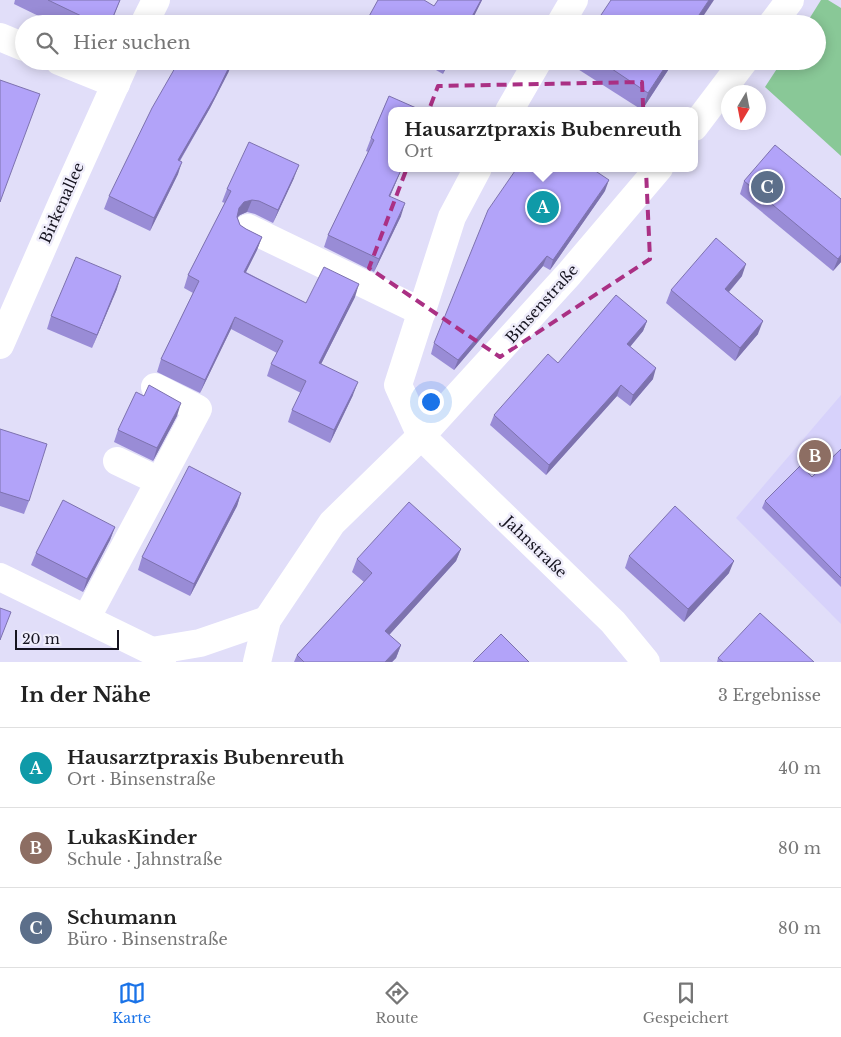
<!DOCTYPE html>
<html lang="de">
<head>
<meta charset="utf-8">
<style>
	body { margin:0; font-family:"Libre Baskerville",serif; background:#f2f2f2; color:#222 }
	.compass { position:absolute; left:721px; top:85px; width:45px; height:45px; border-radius:50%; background:#fff; box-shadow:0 2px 12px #0003; rotate:190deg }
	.scale { position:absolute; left:15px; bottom:12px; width:104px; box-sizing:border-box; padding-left:5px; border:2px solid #161420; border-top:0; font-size:14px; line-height:18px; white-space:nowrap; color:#161420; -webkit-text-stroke:4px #efedfb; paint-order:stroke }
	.you { position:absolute; left:430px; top:401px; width:18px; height:18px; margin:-12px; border:4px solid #fff; border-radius:50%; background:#1a73e8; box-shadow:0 0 0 8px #1a73e833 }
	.badge { display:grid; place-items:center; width:32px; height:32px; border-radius:50%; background:#1a73e8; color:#fff; font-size:16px; font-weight:700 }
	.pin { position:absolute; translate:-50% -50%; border:2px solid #fff; box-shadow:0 1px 5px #0006 }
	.popup { position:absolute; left:388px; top:107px; width:310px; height:65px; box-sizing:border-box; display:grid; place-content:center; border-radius:10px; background:#fff; filter:drop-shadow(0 1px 4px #0005); font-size:16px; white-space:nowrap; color:#767676 }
	.popup b { font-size:19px; color:#222 }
	.popup::after { content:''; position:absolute; left:50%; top:100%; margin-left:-10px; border:10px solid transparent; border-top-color:#fff }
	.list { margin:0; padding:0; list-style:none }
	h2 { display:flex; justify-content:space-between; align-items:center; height:65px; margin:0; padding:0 20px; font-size:21px }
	h2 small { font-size:16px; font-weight:400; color:#767676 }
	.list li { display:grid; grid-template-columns:32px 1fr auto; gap:15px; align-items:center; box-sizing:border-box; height:80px; padding:0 20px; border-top:1px solid #e0e0e0 }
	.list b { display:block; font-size:19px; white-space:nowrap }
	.list p { margin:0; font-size:16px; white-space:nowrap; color:#767676 }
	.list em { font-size:16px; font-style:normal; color:#767676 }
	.icon { flex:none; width:28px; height:28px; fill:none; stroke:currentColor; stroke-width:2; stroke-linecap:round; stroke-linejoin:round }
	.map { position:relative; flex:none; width:841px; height:662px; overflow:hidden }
	.search { position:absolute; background:#fff; box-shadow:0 2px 12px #0003; left:15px; right:15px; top:15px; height:55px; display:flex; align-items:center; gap:12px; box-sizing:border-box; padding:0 18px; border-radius:28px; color:#767676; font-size:19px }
	.sheet { height:305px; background:#fff }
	nav { display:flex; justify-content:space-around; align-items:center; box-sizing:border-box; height:70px; border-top:1px solid #e0e0e0; background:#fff; font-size:14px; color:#767676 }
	nav a { display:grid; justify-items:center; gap:2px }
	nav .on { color:#1a73e8 }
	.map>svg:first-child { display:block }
</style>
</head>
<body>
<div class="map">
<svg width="841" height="662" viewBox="0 0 841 662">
	<rect width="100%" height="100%" fill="#e1def9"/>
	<polygon fill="#d7d2fb" points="841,395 841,624 736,518"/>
	<polygon fill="#89c897" points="821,0 828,0 841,8 841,156 765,87 782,61 817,61 817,24 806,24"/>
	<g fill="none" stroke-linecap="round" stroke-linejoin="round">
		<g stroke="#fff" stroke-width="28">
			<polyline points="144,24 156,0"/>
			<polyline points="560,24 574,0"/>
			<polyline points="772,24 790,0"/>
			<polyline points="0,37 24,47"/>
			<polyline points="59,61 116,84"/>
			<polyline points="509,111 538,61"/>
			<polyline points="694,127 744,61"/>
			<polyline points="478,168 452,217 398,385 421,436 613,622 646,662"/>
			<polyline points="248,228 422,312"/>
			<polyline points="0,345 62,203 126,61"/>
			<polyline points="117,461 159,481"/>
			<polyline points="0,577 152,651 162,662"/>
			<polyline points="86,619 198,409 155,387"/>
			<polyline points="152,651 200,643 267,620"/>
			<polyline points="257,662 267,620 332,523 421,436 569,274 659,168"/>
		</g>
	</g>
	<g fill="#998cd6">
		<polygon points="15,0 120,0 111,24 55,24 14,4"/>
		<polygon points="438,0 482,0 470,24 365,24 367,20 434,6"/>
		<polygon points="420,61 449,61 443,74"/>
		<polygon points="575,61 674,61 642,110 573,66"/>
		<polygon points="229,71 210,108 180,161 178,174 150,231 104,209 109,196"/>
		<polygon points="389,96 392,168 402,168 390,196 401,216 374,272 324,247 328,235 368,152 366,151 371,138"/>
		<polygon points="294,178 273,223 255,214 247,212 240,215 237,217 240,225 246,229 262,237 257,250 246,272 306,303 355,297 321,364 353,395 330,443 288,422 292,410 301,393 267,376 271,364 277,353 231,329 200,393 157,372 161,359 193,293 184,288 188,275 225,203 222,202 227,189"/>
		<polygon points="744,181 841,199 841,262 833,271 740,194"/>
		<polygon points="605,191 550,270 543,266 454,370 431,354 434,343"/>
		<polygon points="742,276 729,292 758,334 735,361 666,303 671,290"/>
		<polygon points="117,289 92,348 47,329 51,316"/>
		<polygon points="647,321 643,331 630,347 653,379 630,406 617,396 546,475 490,425 494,415"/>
		<polygon points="177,416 153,461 114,442 118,430"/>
		<polygon points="0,429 29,501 24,514 0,506"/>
		<polygon points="841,449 841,587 762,508 765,501 812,477"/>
		<polygon points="241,493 237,506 190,596 138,570 142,557"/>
		<polygon points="115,527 110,540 83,592 31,565 36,553"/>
		<polygon points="461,549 456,561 389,635 401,645 396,658 392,662 294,662 297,655 364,582 352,572 357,559"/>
		<polygon points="629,556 729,573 684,622 625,568"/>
		<polygon points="718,658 814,662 717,662"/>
	</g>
	<g fill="#7d72ae">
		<polygon points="481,0 482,0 470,24 468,24"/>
		<polygon points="709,0 714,0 698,24 693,24"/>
		<polygon points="232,61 229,71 210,108 173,172 178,160"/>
		<polygon points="448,61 449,61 443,74 446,64"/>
		<polygon points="669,61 674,61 642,110 648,93"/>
		<polygon points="182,162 178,174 150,231 154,218"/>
		<polygon points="299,165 294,178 273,223 278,210"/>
		<polygon points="402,168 385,208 389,196"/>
		<polygon points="609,180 605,191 550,270 553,260"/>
		<polygon points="252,200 247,212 240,215 234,221 239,208 244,202"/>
		<polygon points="405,203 401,216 374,272 379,259"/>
		<polygon points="262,237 257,250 240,284 244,272"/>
		<polygon points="841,255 841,262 833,271 838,259"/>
		<polygon points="547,256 543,266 454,370 458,360"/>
		<polygon points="746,264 742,276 720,302 725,289"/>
		<polygon points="121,276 117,289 92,348 97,335"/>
		<polygon points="359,284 355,297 315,376 319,363"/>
		<polygon points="235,317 231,329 200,393 205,380"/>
		<polygon points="647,321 643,331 624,354 627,344"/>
		<polygon points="763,321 758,334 735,361 740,348"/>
		<polygon points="656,368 653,379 630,406 633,395"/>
		<polygon points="358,382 353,395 330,443 334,430"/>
		<polygon points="621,385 617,396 546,475 549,465"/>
		<polygon points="181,403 177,416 153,461 157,448"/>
		<polygon points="241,493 237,506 190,596 194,584"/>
		<polygon points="115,527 110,540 83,592 87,579"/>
		<polygon points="461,549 456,561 381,644 385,631"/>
		<polygon points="734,561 729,573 684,622 688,609"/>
		<polygon points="401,645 396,658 392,662 385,662"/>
	</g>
	<g fill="#b2a3f9" stroke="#7d72ae">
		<polygon points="48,0 120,0 110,24 98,24"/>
		<polygon points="378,0 424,0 434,6 438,0 481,0 468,24 373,24 367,20"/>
		<polygon points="611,0 709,0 693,24 595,24"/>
		<polygon points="179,61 232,61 215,96 178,160 182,162 154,218 109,196 152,108"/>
		<polygon points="600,61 669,61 648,93"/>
		<polygon points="0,80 40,94 0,202"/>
		<polygon points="389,96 423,111 392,111 392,168 402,168 389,196 405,203 379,259 328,235 374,140 371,138"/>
		<polygon points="249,142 299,165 278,210 259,201 252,200 244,202 239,208 237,217 240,225 246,229 262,237 244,272 306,303 324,267 359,284 319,363 358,382 334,430 292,410 306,381 271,364 283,341 235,317 205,380 161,359 199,281 188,275 231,191 227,189"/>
		<polygon points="775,145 841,199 841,255 838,259 744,181"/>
		<polygon points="517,168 591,168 609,180 553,260 547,256 458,360 434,343 488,210"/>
		<polygon points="716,238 746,264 725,289 763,321 740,348 671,290"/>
		<polygon points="76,257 121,276 97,335 51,316"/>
		<polygon points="616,295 647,321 627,344 656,368 633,395 621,385 549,465 494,415 548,354 558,363"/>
		<polygon points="149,385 181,403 157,448 118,430 136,392 144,396"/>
		<polygon points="0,429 47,444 29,501 0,492"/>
		<polygon points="841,449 841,578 765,501 801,465 812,477"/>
		<polygon points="189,466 241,493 194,584 142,557"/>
		<polygon points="63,500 115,527 87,579 36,553"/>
		<polygon points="409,502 461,549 385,631 401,645 385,662 304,662 297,655 372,573 357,559"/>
		<polygon points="675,506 734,561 688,609 629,556"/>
		<polygon points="0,608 11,612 0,640"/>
		<polygon points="760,613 814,662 723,662 718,658"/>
		<polygon points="501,634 529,662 473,662"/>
	</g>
	<path fill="none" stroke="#aa3084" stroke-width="4" stroke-dasharray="10 6" stroke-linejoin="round" d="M642,82L650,259L500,357L369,268L438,86Z"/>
	<g text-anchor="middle" stroke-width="5" stroke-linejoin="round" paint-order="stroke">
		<g font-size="15" fill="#161420" stroke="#efedfb">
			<text transform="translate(62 203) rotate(-66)" y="5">Birkenallee</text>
			<text transform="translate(542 304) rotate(-48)" y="5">Binsenstraße</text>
			<text transform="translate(535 547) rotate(44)" y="5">Jahnstraße</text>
		</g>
	</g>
</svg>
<svg class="compass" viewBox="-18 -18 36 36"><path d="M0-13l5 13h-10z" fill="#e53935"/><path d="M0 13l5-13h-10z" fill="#767676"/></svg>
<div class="scale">20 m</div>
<div class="you"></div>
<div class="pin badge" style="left:543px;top:207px;background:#0f9aa8">A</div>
<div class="popup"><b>Hausarztpraxis Bubenreuth</b>Ort</div>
<div class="pin badge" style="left:815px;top:456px;background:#8d6e63">B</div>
<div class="pin badge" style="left:767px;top:187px;background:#5c6f8a">C</div>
<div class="search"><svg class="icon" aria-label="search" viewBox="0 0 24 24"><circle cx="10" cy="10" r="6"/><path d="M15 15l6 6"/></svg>Hier suchen</div>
</div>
<section class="sheet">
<h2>In der Nähe<small>3 Ergebnisse</small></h2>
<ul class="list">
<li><span class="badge" style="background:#0f9aa8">A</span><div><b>Hausarztpraxis Bubenreuth</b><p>Ort · Binsenstraße</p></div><em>40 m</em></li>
<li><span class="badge" style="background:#8d6e63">B</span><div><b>LukasKinder</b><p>Schule · Jahnstraße</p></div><em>80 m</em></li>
<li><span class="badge" style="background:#5c6f8a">C</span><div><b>Schumann</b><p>Büro · Binsenstraße</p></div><em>80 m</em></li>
</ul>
</section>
<nav>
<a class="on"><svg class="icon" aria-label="map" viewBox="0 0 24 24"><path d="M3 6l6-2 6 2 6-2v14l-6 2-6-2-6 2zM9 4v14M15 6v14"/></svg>Karte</a>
<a><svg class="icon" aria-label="directions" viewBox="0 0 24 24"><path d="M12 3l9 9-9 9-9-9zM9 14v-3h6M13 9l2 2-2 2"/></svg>Route</a>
<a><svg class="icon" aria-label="saved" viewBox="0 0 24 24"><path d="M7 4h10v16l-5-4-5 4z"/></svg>Gespeichert</a>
</nav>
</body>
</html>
